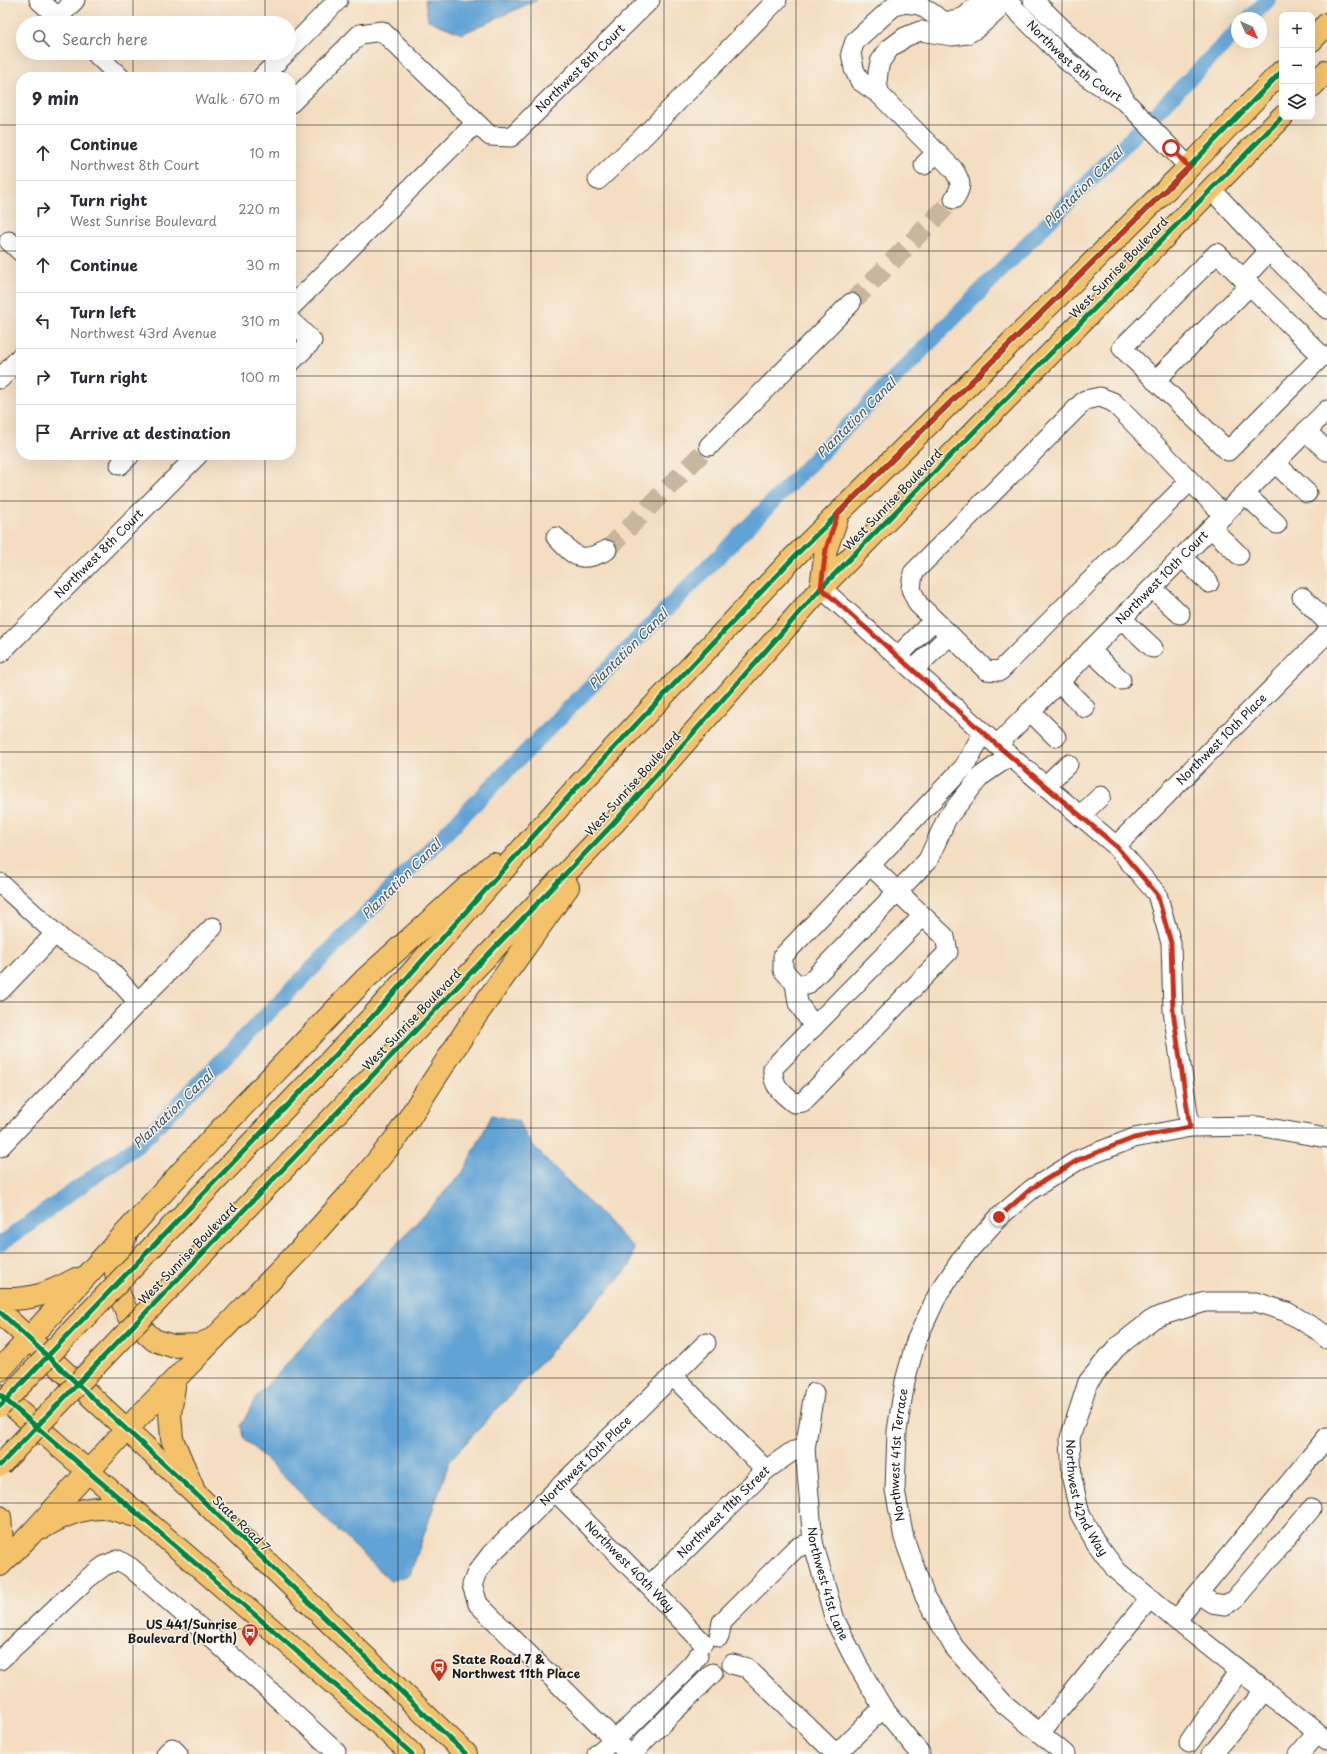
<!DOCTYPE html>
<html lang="en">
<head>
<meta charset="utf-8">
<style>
	body { margin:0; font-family:"Playpen Sans",sans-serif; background:#f7f7f7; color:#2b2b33 }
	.controls { position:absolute; right:12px; top:12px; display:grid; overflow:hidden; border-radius:8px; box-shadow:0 4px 16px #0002 }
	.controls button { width:36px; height:36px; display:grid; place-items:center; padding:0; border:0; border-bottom:1px solid #e1e1e2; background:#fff; color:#2b2b33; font:20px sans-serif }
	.compass { position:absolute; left:1231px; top:12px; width:36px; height:36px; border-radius:50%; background:#fff; box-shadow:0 4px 16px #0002; rotate:135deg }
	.stop { position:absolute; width:12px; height:12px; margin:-9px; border:3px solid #c8321e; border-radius:50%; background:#fff }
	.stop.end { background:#c8321e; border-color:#fff; box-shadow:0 1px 4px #0008 }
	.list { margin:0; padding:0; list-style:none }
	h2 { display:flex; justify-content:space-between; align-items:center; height:52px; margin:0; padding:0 16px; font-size:17px }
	h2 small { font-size:13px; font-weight:400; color:#7c7c81 }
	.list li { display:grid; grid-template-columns:26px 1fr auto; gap:12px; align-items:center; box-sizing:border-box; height:56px; padding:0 16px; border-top:1px solid #e1e1e2 }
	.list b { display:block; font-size:15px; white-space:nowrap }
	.list p { margin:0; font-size:13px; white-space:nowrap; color:#7c7c81 }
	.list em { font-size:13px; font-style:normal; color:#7c7c81 }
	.icon { flex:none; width:22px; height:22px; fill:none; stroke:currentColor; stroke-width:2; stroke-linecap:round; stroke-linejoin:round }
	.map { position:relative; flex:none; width:1327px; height:1754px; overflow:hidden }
	.search { position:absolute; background:#fff; box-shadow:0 4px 16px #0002; left:16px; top:16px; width:280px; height:44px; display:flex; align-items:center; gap:10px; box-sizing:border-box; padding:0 14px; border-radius:22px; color:#7c7c81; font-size:15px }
	.panel { position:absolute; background:#fff; box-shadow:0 4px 16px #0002; left:16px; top:72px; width:280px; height:388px; border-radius:16px }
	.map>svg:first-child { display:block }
</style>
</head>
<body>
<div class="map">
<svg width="1327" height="1754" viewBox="0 0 1327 1754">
	<rect width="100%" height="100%" fill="#f7f3e8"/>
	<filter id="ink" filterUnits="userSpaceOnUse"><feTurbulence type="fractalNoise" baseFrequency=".025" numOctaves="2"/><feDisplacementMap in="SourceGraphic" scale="8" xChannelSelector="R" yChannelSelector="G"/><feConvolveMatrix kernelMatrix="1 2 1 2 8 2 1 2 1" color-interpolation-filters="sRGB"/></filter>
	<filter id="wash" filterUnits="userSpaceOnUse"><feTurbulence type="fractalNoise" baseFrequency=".012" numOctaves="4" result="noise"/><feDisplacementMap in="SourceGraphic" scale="16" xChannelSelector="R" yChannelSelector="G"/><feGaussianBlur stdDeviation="0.9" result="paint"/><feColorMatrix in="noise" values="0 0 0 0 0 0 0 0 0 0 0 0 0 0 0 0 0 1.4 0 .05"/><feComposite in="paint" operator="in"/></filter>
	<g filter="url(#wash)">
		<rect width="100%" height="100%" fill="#f4ddc0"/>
		<g fill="#62a3d5" stroke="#3f6078">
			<polygon points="425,0 537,0 462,34 428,20"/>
			<polygon points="492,1115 518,1121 532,1145 634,1248 630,1266 450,1460 410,1575 390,1581 243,1437 241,1426 256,1397 463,1172"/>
		</g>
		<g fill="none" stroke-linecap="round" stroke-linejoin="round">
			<g stroke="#62a3d5" stroke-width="16">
				<polyline points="1250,18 1268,0"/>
				<polyline points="0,1244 139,1144 1237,31"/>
			</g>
		</g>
	</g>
	<g filter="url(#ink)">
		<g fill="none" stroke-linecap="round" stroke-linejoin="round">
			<g stroke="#c9b69f" stroke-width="19" stroke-dasharray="19 10" stroke-linecap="butt">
				<polyline points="851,303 954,199"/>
				<polyline points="607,550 709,446"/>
			</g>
			<g stroke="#3c3935" stroke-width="21">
				<g id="minor">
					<polyline points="39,0 64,23"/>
					<path id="s1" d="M1006,0L1067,61L1090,79L1127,103L1189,167"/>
					<polyline points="1033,0 1066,32 1105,65 1125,100"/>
					<polyline points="58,18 75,0"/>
					<polyline points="289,50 338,0"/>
					<polyline points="95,53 120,77"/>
					<polyline points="262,77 286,53"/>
					<polyline points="880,95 877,83 878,72 880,62 889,49 905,37 920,31 952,36 967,34 977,28 996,12 1000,0"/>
					<path id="s2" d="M291,103L360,34L382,31L490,136L511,137L650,0"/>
					<polyline points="924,165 937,152"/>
					<polyline points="598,180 640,140 777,0"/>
					<polyline points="1211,189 1269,251 1327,309"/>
					<path d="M954,199C963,186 961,181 953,169L880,95L860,81L854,69L851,53L855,41L894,6L905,3L920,5L943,21H955L966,16L982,0"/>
					<polyline points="9,241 21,252"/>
					<polygon points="1217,253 1322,356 1228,451 1122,348"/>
					<polyline points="1243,279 1269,251"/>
					<polyline points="291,307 476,123"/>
					<polyline points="291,321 312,341 291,362"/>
					<polyline points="0,379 21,356"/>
					<polyline points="1155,381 1250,285"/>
					<polyline points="1306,431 1327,451"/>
					<polyline points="709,446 851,303"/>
					<polyline points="1275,463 1307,493"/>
					<polyline points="120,465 130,455"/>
					<polyline points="1190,481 1000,671 986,670 918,604 911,589 913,573 1085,400 1100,397 1113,402 1213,504 1224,515"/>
					<polyline points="1245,494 1277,524"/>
					<polyline points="1211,528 1239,555"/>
					<path d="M556,537C575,557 580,564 607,550"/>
					<polyline points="1182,557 1209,583"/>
					<polyline points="821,588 997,745 1116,846 1157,894 1171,943 1173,1011 1190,1127"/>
					<polyline points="1152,588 1180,614"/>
					<polyline points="1302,597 1327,622"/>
					<polyline points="1122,619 1153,648"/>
					<polyline points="1090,650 1121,680"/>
					<path id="s3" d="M0,653L198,455"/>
					<polyline points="898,656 934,620"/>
					<polyline points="913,670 950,635"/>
					<polyline points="1059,682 1085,708"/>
					<polyline points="1030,711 1056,737"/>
					<polyline points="983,733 964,767 783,956 783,970 795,983 807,985 928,860 947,818 981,776 1010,756"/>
					<path id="s4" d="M997,745L1327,410"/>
					<polyline points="1045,786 1068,764"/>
					<polyline points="1080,816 1101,796"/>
					<path id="s5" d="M1116,846L1327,633"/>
					<path d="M870,865L945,937L948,952L803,1102L794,1103C781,1093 772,1085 773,1068L923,916"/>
					<polyline points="0,883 66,943 106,966 138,1002 0,1147"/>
					<polyline points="795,983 798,1003 814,1027"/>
					<polyline points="0,991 55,934"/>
					<polyline points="138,1002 213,927"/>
					<path id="s6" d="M1327,1339L1321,1332L1287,1312L1256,1302H1205L1154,1318L1116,1348L1088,1382L1070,1438L1072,1479L1080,1514L1096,1543L1117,1571L1176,1620L1327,1437"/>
					<polyline points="673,1376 766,1470"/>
					<path id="s7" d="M814,1393L805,1449L813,1542L835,1620L857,1664L883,1708L920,1753"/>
					<path id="s8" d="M555,1491L649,1586L703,1643"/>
					<path id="s9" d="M649,1586L766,1470L793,1451L805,1449"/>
					<polyline points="1198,1594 1212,1603 1225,1605 1234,1600 1311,1509"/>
					<polyline points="1176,1620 1327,1740"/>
					<polyline points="719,1637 722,1622 796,1548 813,1542"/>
					<polyline points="0,1660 87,1579 104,1566 118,1560 130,1567 214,1640 336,1752 334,1754"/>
					<polyline points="732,1664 747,1668 836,1754"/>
					<polyline points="1040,1733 1150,1598"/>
					<polyline points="1189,1743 1239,1671"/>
					<polyline points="166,1754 172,1748 178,1754"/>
					<polyline points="597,1754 632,1724 691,1665 698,1656"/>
					<path id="s10" d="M629,1754L478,1604L472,1585L477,1572L491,1554L706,1343"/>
					<polyline points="633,1754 645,1740 713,1673"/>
					<polyline points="836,1754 883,1708"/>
					<path id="s11" d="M1065,1754L1003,1703L954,1647L925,1597L904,1538L895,1490L897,1431L905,1381L916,1341L938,1294L963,1257L999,1217L1032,1189L1080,1159L1134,1138L1190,1127L1257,1126L1327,1138"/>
					<polyline points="1212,1754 1264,1691"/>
					<polyline points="1299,1754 1317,1733"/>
				</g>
			</g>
			<g stroke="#3c3935" stroke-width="24">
				<g id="major">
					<polyline points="1312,40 1327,24"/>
					<polyline points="1312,86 1327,71"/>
					<polyline points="821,588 826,549 837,518"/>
					<polyline points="125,1238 115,1264 119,1294 129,1317 154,1340 172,1346 198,1345 215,1338"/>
					<polyline points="155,1244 372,1017 579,785 794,557 1189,167 1282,71"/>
					<polyline points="185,1272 613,824 821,588 1282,117"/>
					<path d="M0,1299C32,1300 48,1294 76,1279"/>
					<polyline points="0,1312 196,1494 466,1754"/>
					<polyline points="0,1370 219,1131 364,980 493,864"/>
					<polyline points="175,1380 170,1414 172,1439 193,1488"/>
					<path d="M0,1395C137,1515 278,1631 412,1754"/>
					<polyline points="0,1517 2,1543 0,1547"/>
					<path d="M44,1527C64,1515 88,1505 112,1509C120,1511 128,1514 136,1516"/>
					<polyline points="0,1565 30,1535 126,1430 295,1255 355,1188 396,1138 475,1017 568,887"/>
				</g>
			</g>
			<use href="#minor" stroke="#fff" stroke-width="19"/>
			<use href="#major" stroke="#f3c26a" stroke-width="22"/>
			<g stroke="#3c3935" stroke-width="24" stroke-linecap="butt">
				<g id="major-bridge">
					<polyline points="0,1406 155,1244"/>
					<polyline points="0,1465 185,1272"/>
				</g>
			</g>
			<use href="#major-bridge" stroke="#f3c26a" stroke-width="22"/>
			<g stroke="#f7f3e8" stroke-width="8">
				<g id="cycleway">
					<polyline points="0,1312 196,1494 466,1754"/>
					<path d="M0,1395C137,1515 278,1631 412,1754"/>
					<polyline points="0,1406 372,1017 579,785 794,557 1189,167 1282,71"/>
					<polyline points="0,1465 613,824 821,588 1282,117"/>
				</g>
			</g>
			<use href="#cycleway" stroke="#00873e" stroke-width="5"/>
		</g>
	</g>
	<g fill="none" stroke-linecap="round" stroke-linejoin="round" filter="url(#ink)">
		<polyline stroke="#c8321e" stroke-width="5" points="999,1217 1032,1188 1080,1159 1134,1138 1190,1127 1173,1011 1171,943 1157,894 1116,846 997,745 821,588 826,549 838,513 1189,167 1171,148"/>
	</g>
	<path fill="none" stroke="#1c1c1c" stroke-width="1" stroke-opacity="0.55" d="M133,0V23M265,0V23M398,0V1754M531,0V1754M664,0V1754M796,0V1754M929,0V1754M1062,0V1754M1194,0V1754M133,53V77M265,53V77M0,125H21M291,125H1327M0,251H21M291,251H1327M0,376H21M291,376H1327M133,455V1754M265,455V1754M0,501H1327M0,626H1327M0,752H1327M0,877H1327M0,1002H1327M0,1128H1327M0,1253H1327M0,1378H1327M0,1503H1327M0,1629H1327"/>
	<defs>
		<g id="bus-pin" transform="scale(0.9)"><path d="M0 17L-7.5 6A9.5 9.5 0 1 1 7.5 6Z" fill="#c8321e" stroke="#f7f3e8"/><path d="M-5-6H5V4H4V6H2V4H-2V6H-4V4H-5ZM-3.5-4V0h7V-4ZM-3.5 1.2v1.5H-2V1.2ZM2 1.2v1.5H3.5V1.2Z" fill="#fff"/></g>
	</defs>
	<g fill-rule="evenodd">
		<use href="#bus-pin" x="250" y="1632"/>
		<use href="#bus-pin" x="439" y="1667"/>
	</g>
	<g text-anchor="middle" stroke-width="3" stroke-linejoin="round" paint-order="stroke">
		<g font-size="12" fill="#1c1c1c" stroke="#f7f3e8">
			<text dy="4" stroke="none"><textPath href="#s1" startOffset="92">Northwest 8th Court</textPath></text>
			<text dy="4" stroke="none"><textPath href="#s2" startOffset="389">Northwest 8th Court</textPath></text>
			<text transform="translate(1119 268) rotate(-46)" y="4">West Sunrise Boulevard</text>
			<text transform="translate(893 500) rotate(-46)" y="4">West Sunrise Boulevard</text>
			<text dy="4" stroke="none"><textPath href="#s3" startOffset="140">Northwest 8th Court</textPath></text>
			<text dy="4" stroke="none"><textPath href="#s4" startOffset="235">Northwest 10th Court</textPath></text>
			<text dy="4" stroke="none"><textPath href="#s5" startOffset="150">Northwest 10th Place</textPath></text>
			<text transform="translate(633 784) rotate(-48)" y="4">West Sunrise Boulevard</text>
			<text transform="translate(412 1020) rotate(-46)" y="4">West Sunrise Boulevard</text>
			<text transform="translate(188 1254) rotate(-46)" y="4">West Sunrise Boulevard</text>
			<text dy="4" stroke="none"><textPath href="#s11" startOffset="359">Northwest 41st Terrace</textPath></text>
			<text dy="4" stroke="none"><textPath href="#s10" startOffset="402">Northwest 10th Place</textPath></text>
			<text dy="4" stroke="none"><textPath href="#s6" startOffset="400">Northwest 42nd Way</textPath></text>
			<text dy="4" stroke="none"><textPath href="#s9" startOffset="105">Northwest 11th Street</textPath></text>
			<text transform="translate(241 1524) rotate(44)" y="4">State Road 7</text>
			<text dy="4" stroke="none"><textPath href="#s8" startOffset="106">Northwest 40th Way</textPath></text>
			<text dy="4" stroke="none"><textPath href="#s7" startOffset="194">Northwest 41st Lane</textPath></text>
		</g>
		<g font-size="12" font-weight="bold" fill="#1c1c1c" stroke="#f7f3e8" text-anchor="end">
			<text x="237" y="1629">US 441/Sunrise<tspan x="237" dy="14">Boulevard (North)</tspan></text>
			<text x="452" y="1664" text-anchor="start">State Road 7 &amp;<tspan x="452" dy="14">Northwest 11th Place</tspan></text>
		</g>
		<g font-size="13" font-style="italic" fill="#3c596f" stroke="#f7f3e8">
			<text transform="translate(1083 187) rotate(-45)" y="5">Plantation Canal</text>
			<text transform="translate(856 418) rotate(-45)" y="5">Plantation Canal</text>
			<text transform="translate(628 649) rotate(-45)" y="5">Plantation Canal</text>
			<text transform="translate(401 879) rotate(-45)" y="5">Plantation Canal</text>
			<text transform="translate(173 1109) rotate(-44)" y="5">Plantation Canal</text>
		</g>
	</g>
</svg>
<div class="controls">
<button>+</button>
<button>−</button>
<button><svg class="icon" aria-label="layers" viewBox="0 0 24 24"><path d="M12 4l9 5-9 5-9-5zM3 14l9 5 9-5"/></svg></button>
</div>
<svg class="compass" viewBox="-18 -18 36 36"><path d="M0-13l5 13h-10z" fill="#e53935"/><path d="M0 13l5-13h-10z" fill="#7c7c81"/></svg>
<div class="stop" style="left:1171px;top:148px"></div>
<div class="stop end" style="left:999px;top:1217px"></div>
<div class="search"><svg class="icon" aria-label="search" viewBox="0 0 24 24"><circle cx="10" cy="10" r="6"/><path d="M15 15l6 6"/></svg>Search here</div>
<section class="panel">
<h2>9 min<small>Walk · 670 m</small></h2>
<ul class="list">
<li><svg class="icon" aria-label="ahead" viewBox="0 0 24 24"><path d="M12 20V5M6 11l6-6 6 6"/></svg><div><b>Continue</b><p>Northwest 8th Court</p></div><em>10 m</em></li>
<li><svg class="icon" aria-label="right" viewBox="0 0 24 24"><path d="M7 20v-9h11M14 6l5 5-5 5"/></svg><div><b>Turn right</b><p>West Sunrise Boulevard</p></div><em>220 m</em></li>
<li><svg class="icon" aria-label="ahead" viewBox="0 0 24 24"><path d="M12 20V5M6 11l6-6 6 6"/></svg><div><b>Continue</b></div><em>30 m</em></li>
<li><svg class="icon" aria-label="left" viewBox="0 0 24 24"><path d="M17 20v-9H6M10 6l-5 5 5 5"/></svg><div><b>Turn left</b><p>Northwest 43rd Avenue</p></div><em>310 m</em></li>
<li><svg class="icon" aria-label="right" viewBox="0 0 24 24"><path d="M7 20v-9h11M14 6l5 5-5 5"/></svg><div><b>Turn right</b></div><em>100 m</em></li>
<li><svg class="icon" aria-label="arrive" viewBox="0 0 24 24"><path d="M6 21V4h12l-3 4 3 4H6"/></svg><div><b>Arrive at destination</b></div></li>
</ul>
</section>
</div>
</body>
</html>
